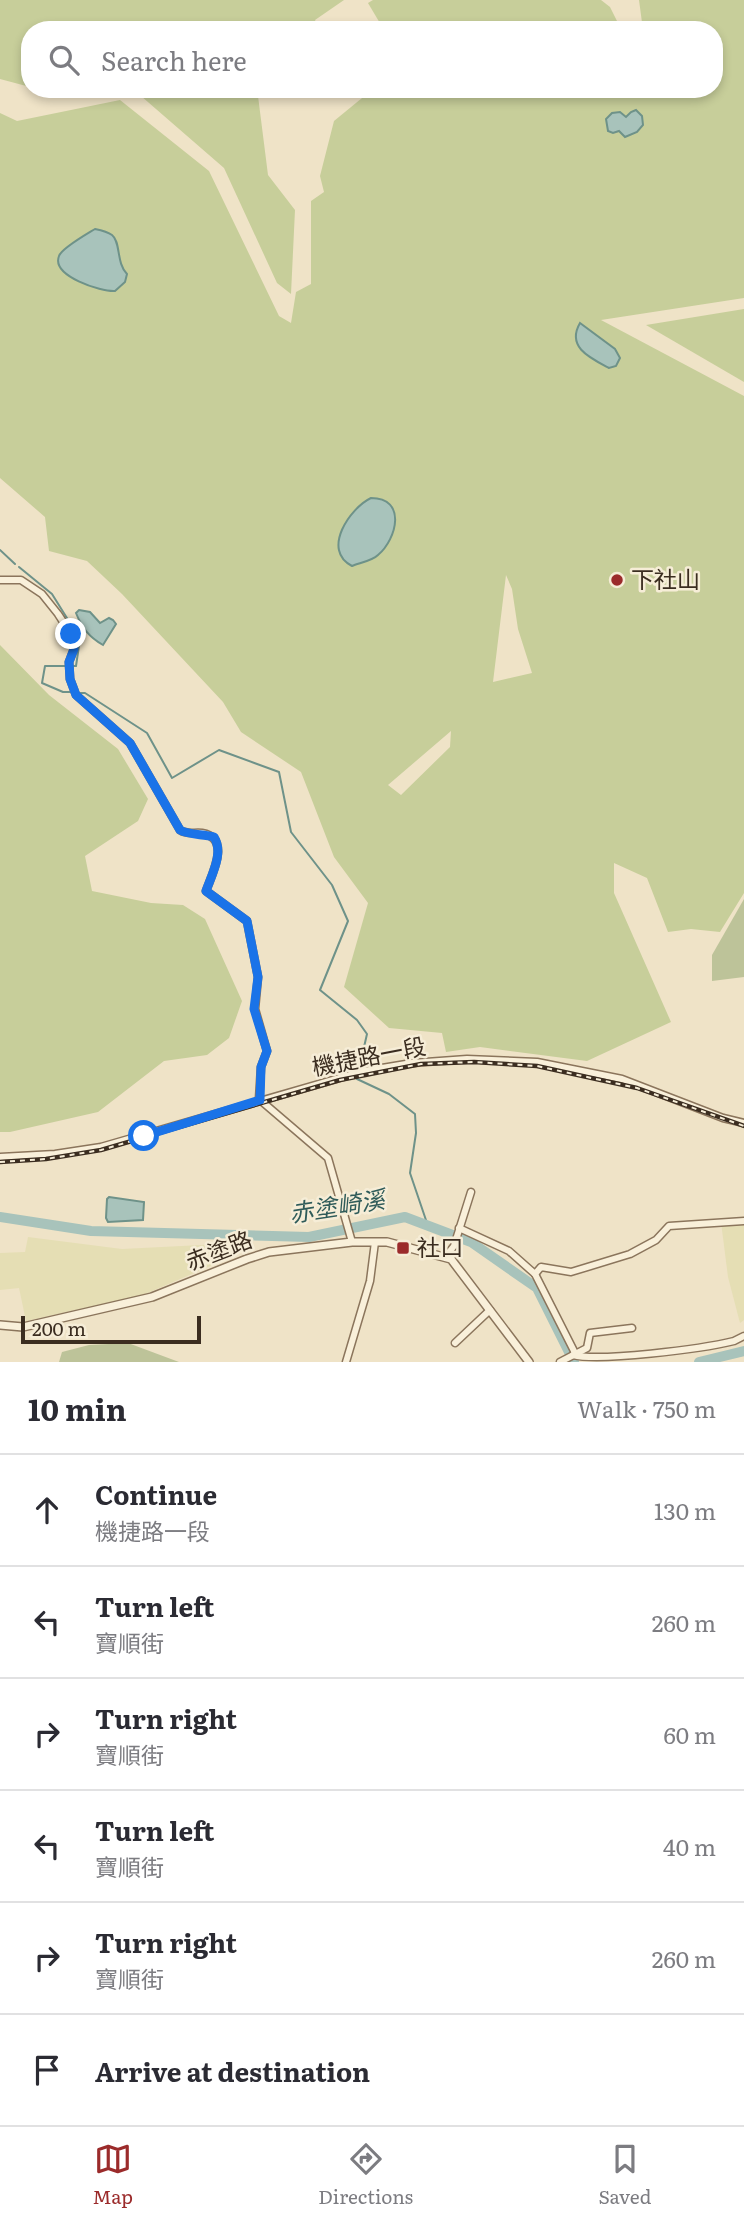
<!DOCTYPE html>
<html lang="en">
<head>
<meta charset="utf-8">
<style>
	body { margin:0; font-family:Literata,"Noto Sans TC",serif; background:#f2f2f3; color:#2b2b33 }
	.scale { position:absolute; left:21px; bottom:18px; width:180px; box-sizing:border-box; padding-left:7px; border:4px solid #3b2d20; border-top:0; font-size:19px; line-height:24px; white-space:nowrap; color:#3b2d20; -webkit-text-stroke:5px #f6edd7; paint-order:stroke }
	.stop { position:absolute; width:21px; height:21px; margin:-16px; border:5px solid #1a73e8; border-radius:50%; background:#fff }
	.stop.end { background:#1a73e8; border-color:#fff; box-shadow:0 2px 7px #0008 }
	.list { margin:0; padding:0; list-style:none }
	h2 { display:flex; justify-content:space-between; align-items:center; height:91px; margin:0; padding:0 28px; font-size:30px }
	h2 small { font-size:23px; font-weight:400; color:#7c7c81 }
	.list li { display:grid; grid-template-columns:46px 1fr auto; gap:21px; align-items:center; box-sizing:border-box; height:112px; padding:0 28px; border-top:2px solid #e1e1e2 }
	.list b { display:block; font-size:26px; white-space:nowrap }
	.list p { margin:0; font-size:23px; white-space:nowrap; color:#7c7c81 }
	.list em { font-size:23px; font-style:normal; color:#7c7c81 }
	.icon { flex:none; width:38px; height:38px; fill:none; stroke:currentColor; stroke-width:2; stroke-linecap:round; stroke-linejoin:round }
	.map { position:relative; flex:none; width:744px; height:1362px; overflow:hidden }
	.search { position:absolute; background:#fff; box-shadow:0 4px 10px #0003; left:21px; right:21px; top:21px; height:77px; display:flex; align-items:center; gap:18px; box-sizing:border-box; padding:0 24px; border-radius:28px; color:#7c7c81; font-size:26px }
	.sheet { height:763px; background:#fff }
	nav { display:flex; justify-content:space-around; align-items:center; box-sizing:border-box; height:98px; border-top:2px solid #e1e1e2; background:#fff; font-size:19px; color:#7c7c81 }
	nav a { display:grid; justify-items:center; gap:4px }
	nav .on { color:#9b2b2b }
	.map>svg:first-child { display:block }
</style>
</head>
<body>
<div class="map">
<svg width="744" height="1362" viewBox="0 0 744 1362">
	<rect width="100%" height="100%" fill="#efe3c7"/>
	<g fill="#e5deb4">
		<polygon points="721,1222 744,1222 744,1320 740,1323 728,1277"/>
		<polygon points="28,1237 122,1249 221,1244 222,1261 143,1295 26,1321 19,1288 0,1290 0,1253 25,1252"/>
	</g>
	<g fill="#c7ce9a" fill-rule="evenodd">
		<polygon points="0,0 344,0 315,20 320,30 30,30 30,87 0,79"/>
		<polygon points="373,0 601,0 610,7 621,29 384,30 368,3"/>
		<path d="M639,0H744V298L601,320L744,396V893L720,932L691,929L668,932L647,878L614,863V893L671,1022L587,1061L480,1047L446,1052L442,1033L389,1028L344,987L368,903L334,857L301,772L241,732L223,702L122,594L87,561L49,551L45,517L0,478V113L17,121L120,100L209,171L279,316L291,323L296,292L311,284V201L324,192L320,176L334,121L373,89H714V30H643ZM506,575L512,589L518,629L532,673L493,682ZM451,731L450,747L401,795L388,785Z"/>
		<polygon points="55,89 260,89 258,96 268,175 295,210 291,294 277,283 224,168 141,96"/>
		<polygon points="744,309 744,382 646,325"/>
		<polygon points="0,645 49,695 118,749 148,799 138,821 85,856 92,891 151,903 183,905 205,919 242,1001 229,1038 207,1055 164,1061 98,1112 10,1132 0,1132"/>
	</g>
	<g fill="#bdc399">
		<polygon points="744,899 744,977 712,981 712,955"/>
		<polygon points="128,1343 179,1362 59,1362 62,1352 89,1345"/>
	</g>
	<g fill="#a8c3bb" stroke="#6e9289" stroke-width="2">
		<polygon points="636,110 642,116 643,125 637,132 625,137 619,131 613,133 608,131 606,119 612,113 620,112 626,117 631,112"/>
		<path d="M95,229C100,230 108,232 112,235C121,242 116,263 127,274L125,282L115,291C101,292 51,276 59,256C62,248 87,234 95,229Z"/>
		<path d="M580,323L615,349L620,358L616,366L609,368C590,358 566,347 580,323Z"/>
		<path d="M371,498C407,498 397,539 378,555C372,561 359,563 352,566C321,550 350,508 371,498Z"/>
		<path d="M79,610L90,612L100,623L109,618L113,620L116,624L103,645C89,637 82,628 76,613Z"/>
		<polygon points="109,1197 144,1202 143,1220 108,1222 106,1218 107,1199"/>
	</g>
	<g fill="none" stroke-linecap="round" stroke-linejoin="round">
		<g stroke="#6e9289" stroke-width="2">
			<polyline points="0,550 15,564"/>
			<polyline points="19,567 52,594 80,639 76,666 71,666"/>
			<polyline points="66,666 45,666 42,683 63,692 73,692"/>
			<polyline points="79,693 85,693 147,733 172,778 219,750 279,772 291,832 332,885 348,921 320,990 357,1020 367,1034 359,1069"/>
			<polyline points="358,1075 357,1079 389,1094 415,1114 416,1133 410,1173 428,1226"/>
		</g>
		<g stroke="#a8c3bb" stroke-width="10">
			<polyline points="0,1217 91,1231 309,1237 405,1217 471,1242 537,1288 574,1362"/>
			<polyline points="699,1362 744,1351"/>
		</g>
		<g stroke="#8b755c" stroke-width="9">
			<g id="minor">
				<path d="M0,580H21L42,594L58,614L71,634L74,649L69,662L70,679L76,695L130,743L180,830C187,835 194,832 202,833C231,838 213,872 206,891L247,921L258,977L255,1009L267,1051L261,1067L259,1099L328,1158L352,1242"/>
				<polyline points="0,1157 55,1154 101,1147 364,1071 412,1063 467,1059 537,1062 622,1079 723,1118 744,1123"/>
				<polyline points="459,1228 509,1251 535,1274 541,1267 571,1272 630,1254 656,1240 669,1226 744,1221"/>
				<polyline points="446,1256 454,1246 471,1192"/>
				<polyline points="535,1274 575,1353"/>
				<polyline points="455,1343 490,1310"/>
				<path d="M573,1355C599,1362 701,1349 734,1341L744,1336"/>
				<polyline points="346,1362 370,1281 375,1242"/>
				<polyline points="560,1362 587,1348 590,1333 632,1328"/>
			</g>
		</g>
		<g stroke="#8b755c" stroke-width="10">
			<polyline id="tertiary" points="0,1325 23,1327 152,1297 247,1259 269,1252 352,1242 387,1242 451,1259 529,1362"/>
		</g>
		<use href="#minor" stroke="#f9f0da" stroke-width="6"/>
		<use href="#tertiary" stroke="#f9f0da" stroke-width="7"/>
		<g stroke="#3b2d20" stroke-width="4.5">
			<polyline id="rail" points="0,1162 46,1159 101,1150 340,1080 421,1064 474,1062 537,1066 637,1088 744,1126"/>
		</g>
		<use href="#rail" stroke="#f6edd7" stroke-width="2" stroke-dasharray="5" stroke-linecap="butt"/>
	</g>
	<g fill="none" stroke-linecap="round" stroke-linejoin="round">
		<path stroke="#1a73e8" stroke-width="9" d="M71,634L74,649L69,662L70,679L76,695L130,743L180,830C188,835 203,834 214,837C224,853 212,874 206,891L247,921L258,977L254,1009L267,1051L261,1067L260,1100L144,1136"/>
	</g>
	<g fill="#9b2b2b" stroke="#f6edd7" stroke-width="2.5">
		<circle cx="617" cy="580" r="7"/>
		<rect x="396" y="1241" width="14" height="14" rx="3.5"/>
	</g>
	<g text-anchor="middle" stroke-width="5" stroke-linejoin="round" paint-order="stroke">
		<g font-size="23" fill="#3b2d20" stroke="#f6edd7" text-anchor="start">
			<text x="631" y="588">下社山</text>
			<text x="417" y="1256">社口</text>
		</g>
		<g font-size="23" fill="#3b2d20" stroke="#f6edd7">
			<text transform="translate(369 1057) rotate(-11)" y="8">機捷路一段</text>
			<text transform="translate(219 1251) rotate(-21)" y="8">赤塗路</text>
		</g>
		<g font-size="24" font-style="italic" fill="#2f5b59" stroke="#f6edd7">
			<text transform="translate(337 1207) rotate(-9)" y="8">赤塗崎溪</text>
		</g>
	</g>
</svg>
<div class="scale">200 m</div>
<div class="stop" style="left:144px;top:1136px"></div>
<div class="stop end" style="left:71px;top:634px"></div>
<div class="search"><svg class="icon" aria-label="search" viewBox="0 0 24 24"><circle cx="10" cy="10" r="6"/><path d="M15 15l6 6"/></svg>Search here</div>
</div>
<section class="sheet">
<h2>10 min<small>Walk · 750 m</small></h2>
<ul class="list">
<li><svg class="icon" aria-label="ahead" viewBox="0 0 24 24"><path d="M12 20V5M6 11l6-6 6 6"/></svg><div><b>Continue</b><p>機捷路一段</p></div><em>130 m</em></li>
<li><svg class="icon" aria-label="left" viewBox="0 0 24 24"><path d="M17 20v-9H6M10 6l-5 5 5 5"/></svg><div><b>Turn left</b><p>寶順街</p></div><em>260 m</em></li>
<li><svg class="icon" aria-label="right" viewBox="0 0 24 24"><path d="M7 20v-9h11M14 6l5 5-5 5"/></svg><div><b>Turn right</b><p>寶順街</p></div><em>60 m</em></li>
<li><svg class="icon" aria-label="left" viewBox="0 0 24 24"><path d="M17 20v-9H6M10 6l-5 5 5 5"/></svg><div><b>Turn left</b><p>寶順街</p></div><em>40 m</em></li>
<li><svg class="icon" aria-label="right" viewBox="0 0 24 24"><path d="M7 20v-9h11M14 6l5 5-5 5"/></svg><div><b>Turn right</b><p>寶順街</p></div><em>260 m</em></li>
<li><svg class="icon" aria-label="arrive" viewBox="0 0 24 24"><path d="M6 21V4h12l-3 4 3 4H6"/></svg><div><b>Arrive at destination</b></div></li>
</ul>
</section>
<nav>
<a class="on"><svg class="icon" aria-label="map" viewBox="0 0 24 24"><path d="M3 6l6-2 6 2 6-2v14l-6 2-6-2-6 2zM9 4v14M15 6v14"/></svg>Map</a>
<a><svg class="icon" aria-label="directions" viewBox="0 0 24 24"><path d="M12 3l9 9-9 9-9-9zM9 14v-3h6M13 9l2 2-2 2"/></svg>Directions</a>
<a><svg class="icon" aria-label="saved" viewBox="0 0 24 24"><path d="M7 4h10v16l-5-4-5 4z"/></svg>Saved</a>
</nav>
</body>
</html>
